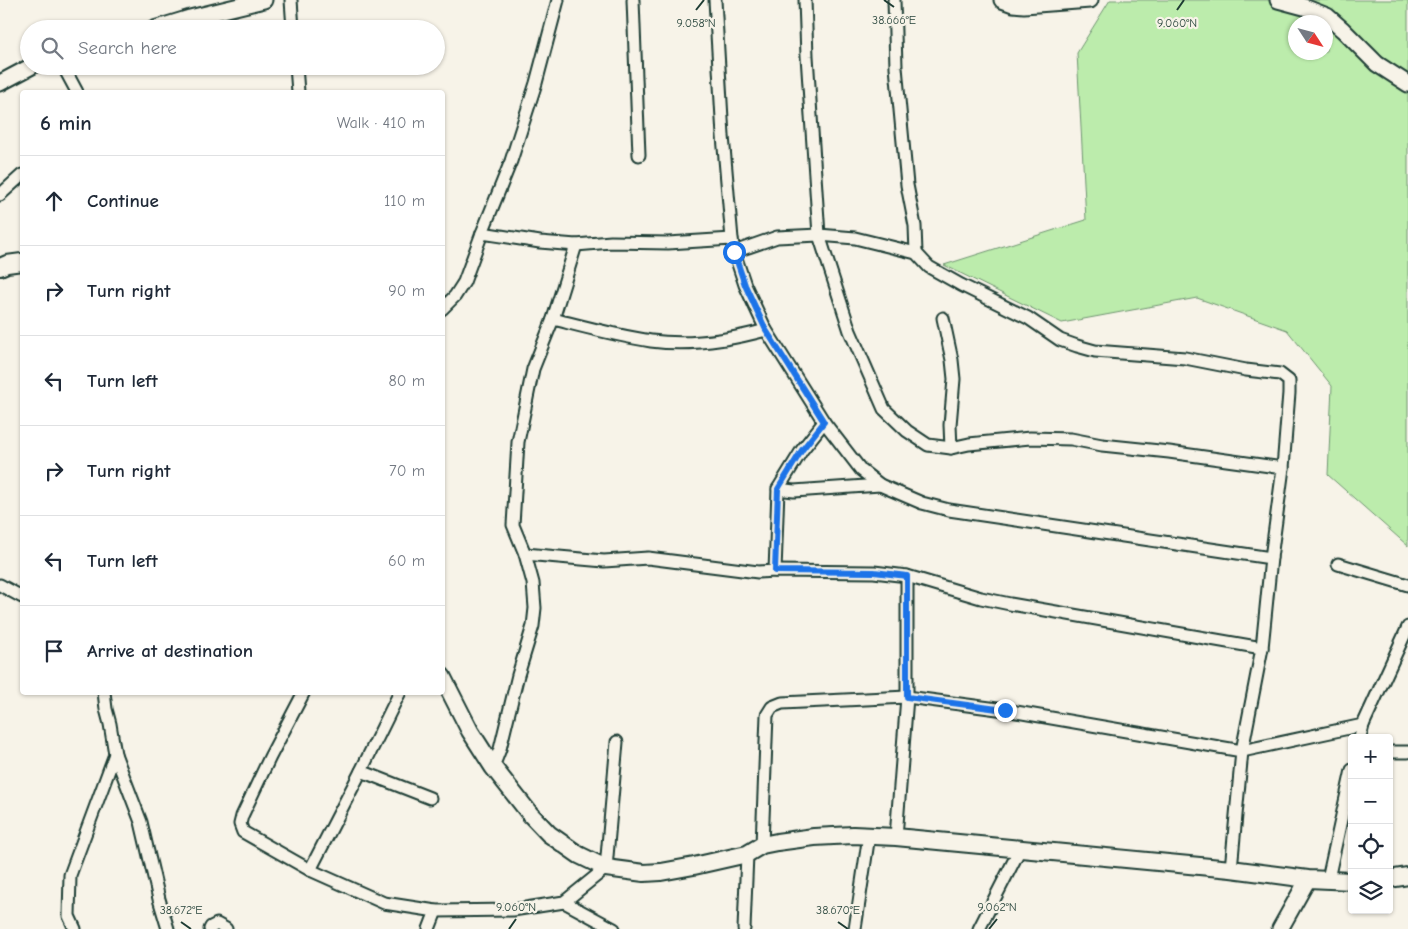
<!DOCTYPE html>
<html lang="en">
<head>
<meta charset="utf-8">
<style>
	body { margin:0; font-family:"Comic Neue",sans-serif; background:#f6f6f7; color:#1f2937 }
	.controls { position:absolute; right:15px; bottom:15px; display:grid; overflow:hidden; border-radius:5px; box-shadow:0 1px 4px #0004 }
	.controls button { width:45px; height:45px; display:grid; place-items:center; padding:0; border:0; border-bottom:1px solid #e0e1e3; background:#fff; color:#1f2937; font:25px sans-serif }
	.compass { position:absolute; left:1288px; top:15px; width:45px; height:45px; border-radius:50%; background:#fff; box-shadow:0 1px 4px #0004; rotate:126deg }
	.stop { position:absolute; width:15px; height:15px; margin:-11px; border:4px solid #1a73e8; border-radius:50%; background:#fff }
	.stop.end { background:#1a73e8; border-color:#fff; box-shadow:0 1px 5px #0008 }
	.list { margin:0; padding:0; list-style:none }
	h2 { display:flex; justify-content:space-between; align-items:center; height:65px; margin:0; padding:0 20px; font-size:21px }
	h2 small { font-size:16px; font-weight:400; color:#747a83 }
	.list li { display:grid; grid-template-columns:32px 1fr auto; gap:15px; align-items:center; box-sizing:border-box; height:90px; padding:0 20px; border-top:1px solid #e0e1e3 }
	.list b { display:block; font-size:19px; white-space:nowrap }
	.list em { font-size:16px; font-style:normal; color:#747a83 }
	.icon { flex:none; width:28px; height:28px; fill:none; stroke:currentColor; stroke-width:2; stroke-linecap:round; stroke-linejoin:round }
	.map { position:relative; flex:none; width:1408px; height:929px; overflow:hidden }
	.search { position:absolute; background:#fff; box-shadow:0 1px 4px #0004; left:20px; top:20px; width:425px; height:55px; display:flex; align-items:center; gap:12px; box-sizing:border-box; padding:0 18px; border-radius:28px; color:#747a83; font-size:19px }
	.panel { position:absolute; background:#fff; box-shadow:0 1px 4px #0004; left:20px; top:90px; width:425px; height:605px; border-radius:5px }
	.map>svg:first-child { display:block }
</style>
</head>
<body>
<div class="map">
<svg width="1408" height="929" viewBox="0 0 1408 929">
	<rect width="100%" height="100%" fill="#f7f3e8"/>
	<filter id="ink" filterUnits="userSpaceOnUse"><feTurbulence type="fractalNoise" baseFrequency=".02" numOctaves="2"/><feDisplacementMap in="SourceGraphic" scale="10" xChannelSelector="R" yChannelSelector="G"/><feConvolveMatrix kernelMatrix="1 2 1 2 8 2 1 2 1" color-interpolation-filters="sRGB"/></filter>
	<g filter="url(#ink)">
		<path fill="#bcecac" stroke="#6e9470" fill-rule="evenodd" d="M1110,0H1408V546L1328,475L1332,386L1287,330L1197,298L1062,323L944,265L1086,220L1077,53ZM1296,22H1326V52H1296Z"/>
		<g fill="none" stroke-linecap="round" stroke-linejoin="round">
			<g stroke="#1f3d34" stroke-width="15">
				<g id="minor">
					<polyline points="291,0 293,29"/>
					<polyline points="633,0 639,155"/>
					<polyline points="715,0 723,136 732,239 734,252"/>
					<polyline points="805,0 807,56 819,235 850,331 884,409 907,431 928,445 951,448 969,444 1030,438 1071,439 1102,445 1169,452 1283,468 1271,558 1262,648 1242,751 1231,869"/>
					<polyline points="894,0 896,67 907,185 915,226 916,253"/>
					<polyline points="63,66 77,92"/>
					<polyline points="296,66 298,92"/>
					<polyline points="0,195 22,175"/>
					<polyline points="482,233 540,242 576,245 611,242 668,243 732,239"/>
					<polyline points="442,309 455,296 464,282 482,233 511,161 536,83 558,0"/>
					<polyline points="943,318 952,360 954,379 950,425 951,448"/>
					<path d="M553,319C585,327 618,336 651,341C689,346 730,340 766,330"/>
					<polyline points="778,489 794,491 880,485"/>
					<polyline points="525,554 604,561 648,558 758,572 775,571 874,572 907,576 981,598 1010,604 1262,648"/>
					<polyline points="1271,558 949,510 922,503 880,485 861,470 824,422 766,330 745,285 734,252 777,237 819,235 855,238 916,253 929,267 961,285 1028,318 1060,340 1077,346 1095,351 1185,358 1246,370 1280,374 1289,381 1289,393 1283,468"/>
					<polyline points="1338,564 1408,585"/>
					<polyline points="775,571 778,489 802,450 824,422"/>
					<polyline points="0,585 22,597"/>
					<polyline points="304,692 270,757 242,816 240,824 243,832 310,870 384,903 436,911 513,910 564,902 606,868 617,742"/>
					<polyline points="1360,738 1363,725 1408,627"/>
					<polyline points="1389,752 1408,752"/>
					<polyline points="115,754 141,822 159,899 168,929"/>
					<polyline points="493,767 500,749 518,675 533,626 535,608 533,583 525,554 513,525 518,442 533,369 553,319 576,245"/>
					<polyline points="361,771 430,798"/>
					<polyline points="896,837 907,697 907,576"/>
					<polyline points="762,845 767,715 772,707 782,703 907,697 1005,710 1242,751 1363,725"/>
					<polyline points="310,870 361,771 400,692"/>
					<polyline points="1328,879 1352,770"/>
					<polyline points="564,902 614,929"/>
					<polyline points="75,929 69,916 70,875 115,754 110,724 106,709 104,692"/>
					<polyline points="210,929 211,927 217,924 226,929"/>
					<polyline points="429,929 436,911"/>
					<polyline points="744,929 747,854"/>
					<polyline points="855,929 869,835"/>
					<polyline points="979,929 1020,849"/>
				</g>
			</g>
			<g stroke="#1f3d34" stroke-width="19">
				<g id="tertiary">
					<polyline points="1002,0 1013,4 1024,5 1090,0"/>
					<polyline points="1278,0 1304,7 1327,16 1343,30 1377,64 1408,84"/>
					<polyline points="154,29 190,18 264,0"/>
					<polyline points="0,83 32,66"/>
					<polyline points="1280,929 1308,879"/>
				</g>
			</g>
			<g stroke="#1f3d34" stroke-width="20">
				<g id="secondary">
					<polyline points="0,267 7,264 22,262"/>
					<polyline points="442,676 470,731 493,767 530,814 549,834 579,855 606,868 644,873 661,872 694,866 747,854 762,845 777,842 814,837 853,835 896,837 1231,869 1308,879 1352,881"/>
					<polyline points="1389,879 1408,876"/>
				</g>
			</g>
			<use href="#minor" stroke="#f7f3e8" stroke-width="11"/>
			<use href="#tertiary" stroke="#f7f3e8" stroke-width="15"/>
			<use href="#secondary" stroke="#f7f3e8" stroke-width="16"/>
		</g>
	</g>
	<g fill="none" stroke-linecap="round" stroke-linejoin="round" filter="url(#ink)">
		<polyline stroke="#1a73e8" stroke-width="6" points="734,252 745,285 766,330 824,422 802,450 778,489 775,571 874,572 907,576 907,697 1005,710"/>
	</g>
	<path fill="none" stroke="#1f3d34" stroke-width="2" d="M884,0L894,7M696,10L704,0M1177,10L1184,0M181,922L191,929M838,922L848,929M509,929L516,919M989,929L997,919"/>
	<g font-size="12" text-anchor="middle" fill="#1f3d34" stroke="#f7f3e8" stroke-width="4.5" stroke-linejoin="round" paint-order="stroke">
		<text x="894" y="24">38.666°E</text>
		<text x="696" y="27">9.058°N</text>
		<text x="1177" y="27">9.060°N</text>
		<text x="516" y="911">9.060°N</text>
		<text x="997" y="911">9.062°N</text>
		<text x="181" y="914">38.672°E</text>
		<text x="838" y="914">38.670°E</text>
	</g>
</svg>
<div class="controls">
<button>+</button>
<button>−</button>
<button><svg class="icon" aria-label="locate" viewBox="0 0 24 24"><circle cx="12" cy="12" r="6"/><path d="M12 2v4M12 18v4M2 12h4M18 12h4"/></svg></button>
<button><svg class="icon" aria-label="layers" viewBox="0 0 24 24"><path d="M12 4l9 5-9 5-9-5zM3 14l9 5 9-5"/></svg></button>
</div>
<svg class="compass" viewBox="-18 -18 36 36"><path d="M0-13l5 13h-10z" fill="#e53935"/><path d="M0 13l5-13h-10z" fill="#747a83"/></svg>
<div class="stop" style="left:734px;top:252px"></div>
<div class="stop end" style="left:1005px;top:710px"></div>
<div class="search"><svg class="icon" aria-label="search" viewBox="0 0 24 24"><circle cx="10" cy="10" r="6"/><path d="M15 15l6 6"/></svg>Search here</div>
<section class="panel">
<h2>6 min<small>Walk · 410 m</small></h2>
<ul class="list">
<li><svg class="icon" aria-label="ahead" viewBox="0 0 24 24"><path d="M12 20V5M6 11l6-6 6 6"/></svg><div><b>Continue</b></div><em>110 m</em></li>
<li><svg class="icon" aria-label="right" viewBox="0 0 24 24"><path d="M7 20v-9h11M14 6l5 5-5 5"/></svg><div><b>Turn right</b></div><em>90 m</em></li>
<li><svg class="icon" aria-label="left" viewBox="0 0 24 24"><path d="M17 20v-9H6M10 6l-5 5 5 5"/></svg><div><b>Turn left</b></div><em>80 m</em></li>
<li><svg class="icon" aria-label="right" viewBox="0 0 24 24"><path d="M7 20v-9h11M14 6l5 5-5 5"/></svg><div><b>Turn right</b></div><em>70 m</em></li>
<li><svg class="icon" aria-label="left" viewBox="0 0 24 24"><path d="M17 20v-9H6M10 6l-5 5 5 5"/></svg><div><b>Turn left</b></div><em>60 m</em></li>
<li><svg class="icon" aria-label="arrive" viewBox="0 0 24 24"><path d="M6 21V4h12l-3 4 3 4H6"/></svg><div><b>Arrive at destination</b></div></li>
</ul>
</section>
</div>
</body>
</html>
